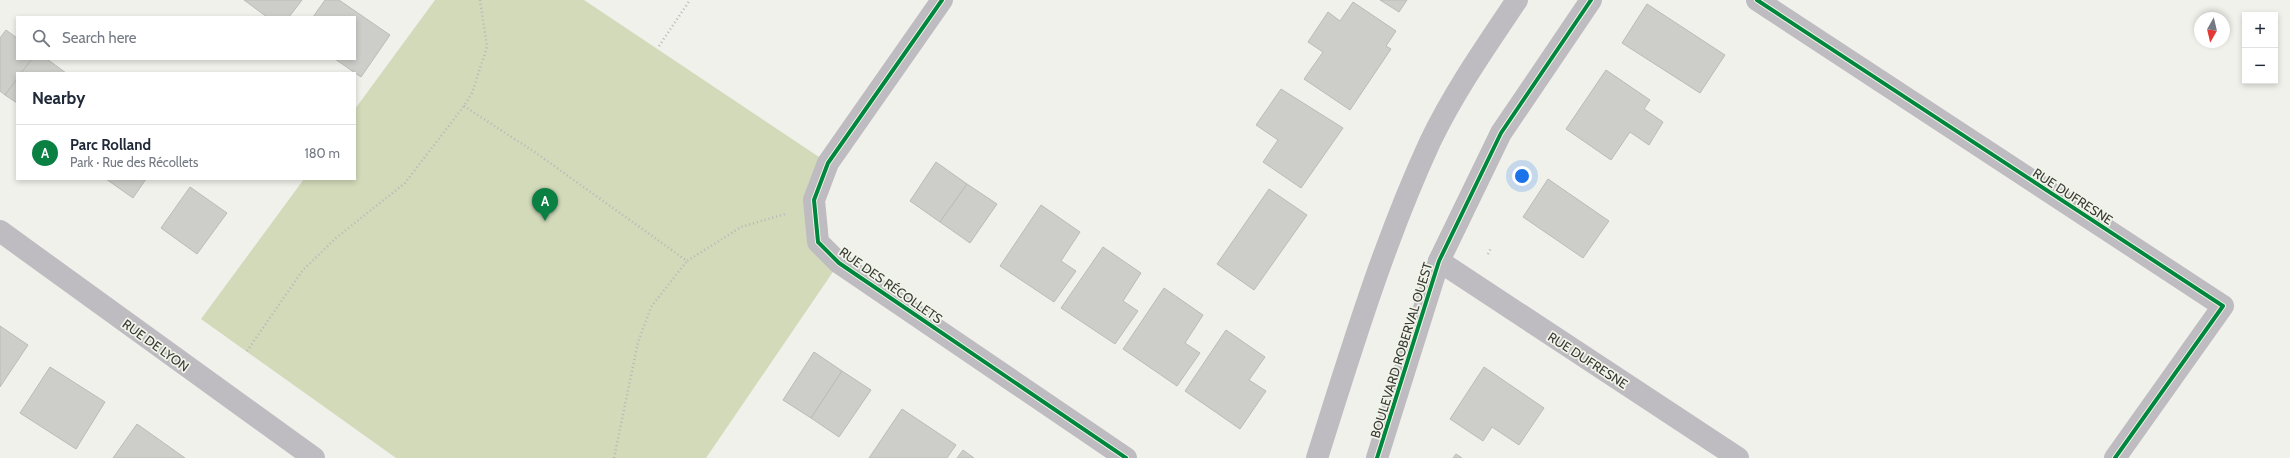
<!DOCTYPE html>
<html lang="en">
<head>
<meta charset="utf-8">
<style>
	body { margin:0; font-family:Cabin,sans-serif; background:#f2f2f3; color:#1f2937 }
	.controls { position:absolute; right:12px; top:12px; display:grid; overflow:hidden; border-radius:0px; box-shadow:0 2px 6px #0003 }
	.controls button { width:36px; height:36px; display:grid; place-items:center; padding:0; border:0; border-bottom:1px solid #e0e1e3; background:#fff; color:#1f2937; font:20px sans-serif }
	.compass { position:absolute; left:2194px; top:12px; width:36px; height:36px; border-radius:50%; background:#fff; box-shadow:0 2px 6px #0003; rotate:188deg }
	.you { position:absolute; left:1522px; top:176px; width:14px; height:14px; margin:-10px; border:3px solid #fff; border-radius:50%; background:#1a73e8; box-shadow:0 0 0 6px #1a73e833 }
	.badge { display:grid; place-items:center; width:26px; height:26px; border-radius:50%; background:#0b8043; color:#fff; font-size:13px; font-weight:700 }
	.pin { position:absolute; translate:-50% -33px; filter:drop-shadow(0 1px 2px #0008) }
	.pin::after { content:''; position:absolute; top:21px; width:14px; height:12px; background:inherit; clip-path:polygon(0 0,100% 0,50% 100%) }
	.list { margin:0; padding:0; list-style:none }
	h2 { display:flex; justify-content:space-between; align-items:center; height:52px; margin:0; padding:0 16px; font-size:17px }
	h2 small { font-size:13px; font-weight:400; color:#747a83 }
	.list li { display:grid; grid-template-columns:26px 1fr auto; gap:12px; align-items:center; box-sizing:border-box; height:56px; padding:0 16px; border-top:1px solid #e0e1e3 }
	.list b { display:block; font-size:15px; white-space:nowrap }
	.list p { margin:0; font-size:13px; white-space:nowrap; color:#747a83 }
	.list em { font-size:13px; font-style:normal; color:#747a83 }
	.icon { flex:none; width:22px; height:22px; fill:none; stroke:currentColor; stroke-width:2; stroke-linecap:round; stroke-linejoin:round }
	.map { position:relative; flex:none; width:2290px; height:458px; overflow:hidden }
	.search { position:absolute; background:#fff; box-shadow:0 2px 6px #0003; left:16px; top:16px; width:340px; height:44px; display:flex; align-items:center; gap:10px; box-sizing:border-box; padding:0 14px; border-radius:0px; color:#747a83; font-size:15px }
	.panel { position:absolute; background:#fff; box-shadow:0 2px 6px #0003; left:16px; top:72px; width:340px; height:108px; border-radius:0px }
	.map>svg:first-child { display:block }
</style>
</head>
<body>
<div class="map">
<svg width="2290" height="458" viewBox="0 0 2290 458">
	<rect width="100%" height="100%" fill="#f0f1eb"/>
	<polygon fill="#d2daba" points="435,0 584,0 828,163 818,241 839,263 706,458 396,458 201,319 304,179 355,179 355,109"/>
	<g fill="#cdcec9" stroke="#bbbcb7">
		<polygon points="244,0 302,0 289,17 267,17"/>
		<polygon points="325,0 339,0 390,35 361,77 335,59 355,59 355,17 313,17"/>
		<polygon points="1380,0 1407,0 1399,12"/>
		<polygon points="1353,2 1396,31 1386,46 1391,49 1350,110 1304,79 1323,52 1308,42 1328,12 1340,21"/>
		<polygon points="1647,4 1725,55 1700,93 1622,43"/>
		<polygon points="6,30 17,38 17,59 32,59 21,73 17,73 17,79 5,95 0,91 0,38"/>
		<polygon points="32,59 47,59 66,73 21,73"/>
		<polygon points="1606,70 1650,100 1644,109 1663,122 1649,145 1630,132 1611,160 1566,129"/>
		<polygon points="17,79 17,103 5,95"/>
		<polygon points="1281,89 1343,128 1301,188 1263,162 1278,140 1256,125"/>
		<polygon points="936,162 967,184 940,222 910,201"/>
		<polygon points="106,179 146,179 133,198"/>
		<polygon points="1548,179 1609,221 1583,258 1523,217"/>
		<polygon points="967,184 997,204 970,243 940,222"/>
		<polygon points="190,187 227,213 197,254 161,228"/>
		<polygon points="1269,189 1307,215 1254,290 1217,264"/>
		<polygon points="1041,205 1080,232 1061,261 1076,271 1054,302 1000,266"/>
		<polygon points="1103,247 1141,273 1123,301 1138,311 1115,344 1061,308"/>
		<polygon points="1164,288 1203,315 1185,343 1200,353 1177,386 1123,349"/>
		<polygon points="0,326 28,345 0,387"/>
		<polygon points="1226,330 1265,357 1249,380 1266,391 1240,429 1185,391"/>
		<polygon points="814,352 842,371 811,418 783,400"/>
		<polygon points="50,367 105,402 76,449 20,413"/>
		<polygon points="1484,367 1544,408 1519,445 1492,427 1483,441 1450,419"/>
		<polygon points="842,371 871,390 839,437 811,418"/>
		<polygon points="902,409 956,445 947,458 869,458"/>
		<polygon points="137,424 185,458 113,458"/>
		<polygon points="963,450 974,458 957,458"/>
		<polygon points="1456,454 1462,458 1453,458"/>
	</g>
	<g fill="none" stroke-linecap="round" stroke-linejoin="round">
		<g stroke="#b8b6b8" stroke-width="2.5" stroke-dasharray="1 3" stroke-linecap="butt">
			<polyline points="659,46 690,0"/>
			<polyline points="464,106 536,153 687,261 741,227 785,214"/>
			<polyline points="1488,254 1491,248"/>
			<polyline points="247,351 303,270 336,238 405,183 464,106 472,93 487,47 480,0"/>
			<polyline points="614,458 638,342 651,307 687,261"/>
		</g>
		<g stroke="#bebbc1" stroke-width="22">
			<polyline points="942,0 828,163 814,200 818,242 839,263 1126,458"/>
			<polyline points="1757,0 2223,306 2115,458"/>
			<polyline points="0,231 314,458"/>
			<polyline points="1439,261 1738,458"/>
			<path d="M1317,458C1351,351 1383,244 1430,142C1454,92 1486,46 1517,0"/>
			<polyline points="1377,458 1439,261 1501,133 1591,0"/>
		</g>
		<g stroke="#f1f4e8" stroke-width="6">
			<g id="cycleway">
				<polyline points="942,0 828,163 814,200 818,242 839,263 1126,458"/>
				<polyline points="1757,0 2223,306 2115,458"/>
				<polyline points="1377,458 1439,261 1501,133 1591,0"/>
			</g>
		</g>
		<use href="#cycleway" stroke="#00873e" stroke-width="4"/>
	</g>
	<g text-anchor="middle" stroke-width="3.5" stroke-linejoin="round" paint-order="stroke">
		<g font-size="13" fill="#393a35" stroke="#f1f4e8">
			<text transform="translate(2073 196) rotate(33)" y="5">RUE DUFRESNE</text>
			<text transform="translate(891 285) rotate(35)" y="5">RUE DES RÉCOLLETS</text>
			<text transform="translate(156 345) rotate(36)" y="5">RUE DE LYON</text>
			<text transform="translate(1401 350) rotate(-73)" y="5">BOULEVARD ROBERVAL OUEST</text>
			<text transform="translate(1588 360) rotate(33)" y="5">RUE DUFRESNE</text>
		</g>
	</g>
</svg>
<div class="controls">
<button>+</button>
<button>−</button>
</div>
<svg class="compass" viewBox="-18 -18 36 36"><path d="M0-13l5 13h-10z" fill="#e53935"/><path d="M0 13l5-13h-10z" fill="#747a83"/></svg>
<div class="you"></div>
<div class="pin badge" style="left:545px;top:221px">A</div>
<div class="search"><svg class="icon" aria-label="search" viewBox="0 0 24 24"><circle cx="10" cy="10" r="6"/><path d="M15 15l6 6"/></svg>Search here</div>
<section class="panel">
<h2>Nearby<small></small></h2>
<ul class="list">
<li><span class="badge">A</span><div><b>Parc Rolland</b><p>Park · Rue des Récollets</p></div><em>180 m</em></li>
</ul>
</section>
</div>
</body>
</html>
